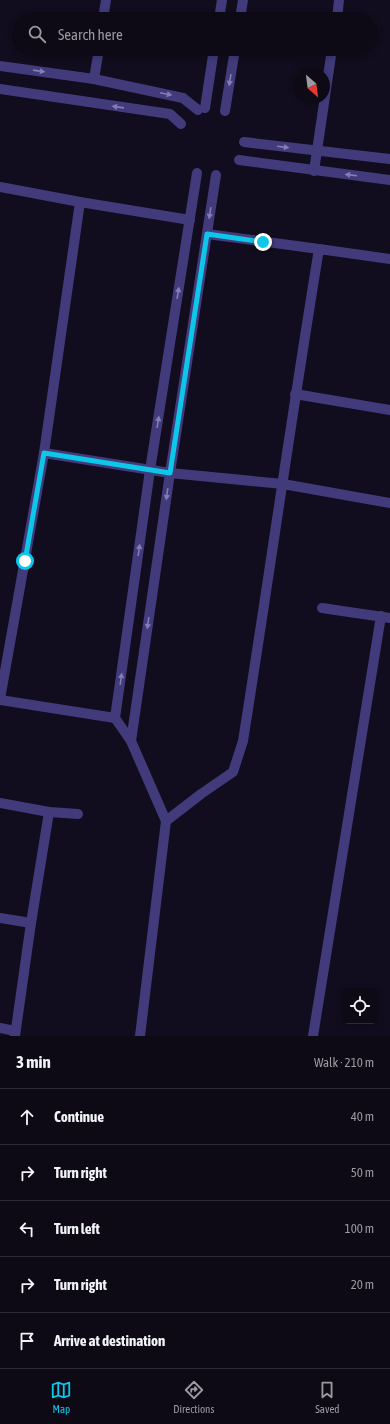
<!DOCTYPE html>
<html lang="en">
<head>
<meta charset="utf-8">
<style>
	body { margin:0; font-family:"Asap Condensed",sans-serif; background:#16131f; color:#f1f3f6 }
	.controls { position:absolute; right:12px; bottom:12px; display:grid; overflow:hidden; border-radius:6px; box-shadow:0 2px 6px #0003 }
	.controls button { width:36px; height:36px; display:grid; place-items:center; padding:0; border:0; border-bottom:1px solid #2d2b35; background:#0d0a16; color:#f1f3f6; font:20px sans-serif }
	.compass { position:absolute; left:294px; top:68px; width:36px; height:36px; border-radius:50%; background:#0d0a16; box-shadow:0 2px 6px #0003; rotate:152deg }
	.stop { position:absolute; width:12px; height:12px; margin:-9px; border:3px solid #0ec6e8; border-radius:50%; background:#fff }
	.stop.end { background:#0ec6e8; border-color:#fff; box-shadow:0 1px 4px #0008 }
	.list { margin:0; padding:0; list-style:none }
	h2 { display:flex; justify-content:space-between; align-items:center; height:52px; margin:0; padding:0 16px; font-size:17px }
	h2 small { font-size:13px; font-weight:400; color:#9a9aa1 }
	.list li { display:grid; grid-template-columns:26px 1fr auto; gap:12px; align-items:center; box-sizing:border-box; height:56px; padding:0 16px; border-top:1px solid #2d2b35 }
	.list b { display:block; font-size:15px; white-space:nowrap }
	.list em { font-size:13px; font-style:normal; color:#9a9aa1 }
	.icon { flex:none; width:22px; height:22px; fill:none; stroke:currentColor; stroke-width:2; stroke-linecap:round; stroke-linejoin:round }
	.map { position:relative; flex:none; width:390px; height:1036px; overflow:hidden }
	.search { position:absolute; background:#0d0a16; box-shadow:0 2px 6px #0003; left:12px; right:12px; top:12px; height:44px; display:flex; align-items:center; gap:10px; box-sizing:border-box; padding:0 14px; border-radius:22px; color:#9a9aa1; font-size:15px }
	.sheet { height:332px; background:#0d0a16 }
	nav { display:flex; justify-content:space-around; align-items:center; box-sizing:border-box; height:56px; border-top:1px solid #2d2b35; background:#0d0a16; font-size:11px; color:#9a9aa1 }
	nav a { display:grid; justify-items:center; gap:2px }
	nav .on { color:#0ec6e8 }
	.map>svg:first-child { display:block }
</style>
</head>
<body>
<div class="map">
<svg width="390" height="1036" viewBox="0 0 390 1036">
	<rect width="100%" height="100%" fill="#110d1e"/>
	<g fill="none" stroke-linecap="round" stroke-linejoin="round">
		<g stroke="#413b7b" stroke-width="10">
			<polyline points="103,19 106,0"/>
			<polyline points="219,19 222,0"/>
			<polyline points="240,19 243,0"/>
			<polyline points="337,19 339,0"/>
			<polyline points="0,66 94,79 183,98 198,110"/>
			<polyline points="94,79 99,49"/>
			<polyline points="0,89 170,114 181,124"/>
			<polyline points="205,108 214,49"/>
			<polyline points="225,111 235,49"/>
			<polyline points="244,142 390,159"/>
			<polyline points="239,160 390,180"/>
			<polyline points="314,171 332,49"/>
			<polyline points="0,187 80,202 190,220"/>
			<polyline points="207,234 319,249"/>
			<polyline points="295,394 390,410"/>
			<polyline points="44,453 170,473 283,484 390,503"/>
			<polyline points="322,608 390,618"/>
			<polyline points="0,699 44,453 80,202"/>
			<polyline points="0,700 115,718"/>
			<polyline points="131,741 170,473 216,175"/>
			<polyline points="0,803 49,812 78,814"/>
			<path d="M166,821L201,794L233,772L243,741C269,577 292,413 319,249L390,259"/>
			<polyline points="0,918 31,923"/>
			<polyline points="0,1028 15,1031"/>
			<polyline points="15,1036 31,923 49,812"/>
			<polyline points="140,1036 166,821 131,741 115,718 150,470 197,173"/>
			<polyline points="313,1036 381,616"/>
		</g>
	</g>
	<defs><path id="oneway-solid" d="M-6-.8H1V-3.2L6.5 0L1 3.2V.8H-6Z"/></defs>
	<g fill="#847db5">
		<use href="#oneway-solid" transform="translate(39 71) rotate(8)"/>
		<use href="#oneway-solid" transform="translate(230 80) rotate(99)"/>
		<use href="#oneway-solid" transform="translate(166 94) rotate(12)"/>
		<use href="#oneway-solid" transform="translate(118 107) rotate(-172)"/>
		<use href="#oneway-solid" transform="translate(283 147) rotate(7)"/>
		<use href="#oneway-solid" transform="translate(351 175) rotate(-173)"/>
		<use href="#oneway-solid" transform="translate(210 213) rotate(99)"/>
		<use href="#oneway-solid" transform="translate(178 293) rotate(-81)"/>
		<use href="#oneway-solid" transform="translate(158 422) rotate(-81)"/>
		<use href="#oneway-solid" transform="translate(167 494) rotate(98)"/>
		<use href="#oneway-solid" transform="translate(139 550) rotate(-82)"/>
		<use href="#oneway-solid" transform="translate(148 623) rotate(98)"/>
		<use href="#oneway-solid" transform="translate(121 679) rotate(-82)"/>
	</g>
	<g fill="none" stroke-linecap="round" stroke-linejoin="round">
		<polyline stroke="#0ec6e8" stroke-width="5" points="25,561 44,453 170,473 207,234 263,242"/>
	</g>
</svg>
<div class="controls">
<button><svg class="icon" aria-label="locate" viewBox="0 0 24 24"><circle cx="12" cy="12" r="6"/><path d="M12 2v4M12 18v4M2 12h4M18 12h4"/></svg></button>
</div>
<svg class="compass" viewBox="-18 -18 36 36"><path d="M0-13l5 13h-10z" fill="#e53935"/><path d="M0 13l5-13h-10z" fill="#9a9aa1"/></svg>
<div class="stop" style="left:25px;top:561px"></div>
<div class="stop end" style="left:263px;top:242px"></div>
<div class="search"><svg class="icon" aria-label="search" viewBox="0 0 24 24"><circle cx="10" cy="10" r="6"/><path d="M15 15l6 6"/></svg>Search here</div>
</div>
<section class="sheet">
<h2>3 min<small>Walk · 210 m</small></h2>
<ul class="list">
<li><svg class="icon" aria-label="ahead" viewBox="0 0 24 24"><path d="M12 20V5M6 11l6-6 6 6"/></svg><div><b>Continue</b></div><em>40 m</em></li>
<li><svg class="icon" aria-label="right" viewBox="0 0 24 24"><path d="M7 20v-9h11M14 6l5 5-5 5"/></svg><div><b>Turn right</b></div><em>50 m</em></li>
<li><svg class="icon" aria-label="left" viewBox="0 0 24 24"><path d="M17 20v-9H6M10 6l-5 5 5 5"/></svg><div><b>Turn left</b></div><em>100 m</em></li>
<li><svg class="icon" aria-label="right" viewBox="0 0 24 24"><path d="M7 20v-9h11M14 6l5 5-5 5"/></svg><div><b>Turn right</b></div><em>20 m</em></li>
<li><svg class="icon" aria-label="arrive" viewBox="0 0 24 24"><path d="M6 21V4h12l-3 4 3 4H6"/></svg><div><b>Arrive at destination</b></div></li>
</ul>
</section>
<nav>
<a class="on"><svg class="icon" aria-label="map" viewBox="0 0 24 24"><path d="M3 6l6-2 6 2 6-2v14l-6 2-6-2-6 2zM9 4v14M15 6v14"/></svg>Map</a>
<a><svg class="icon" aria-label="directions" viewBox="0 0 24 24"><path d="M12 3l9 9-9 9-9-9zM9 14v-3h6M13 9l2 2-2 2"/></svg>Directions</a>
<a><svg class="icon" aria-label="saved" viewBox="0 0 24 24"><path d="M7 4h10v16l-5-4-5 4z"/></svg>Saved</a>
</nav>
</body>
</html>
